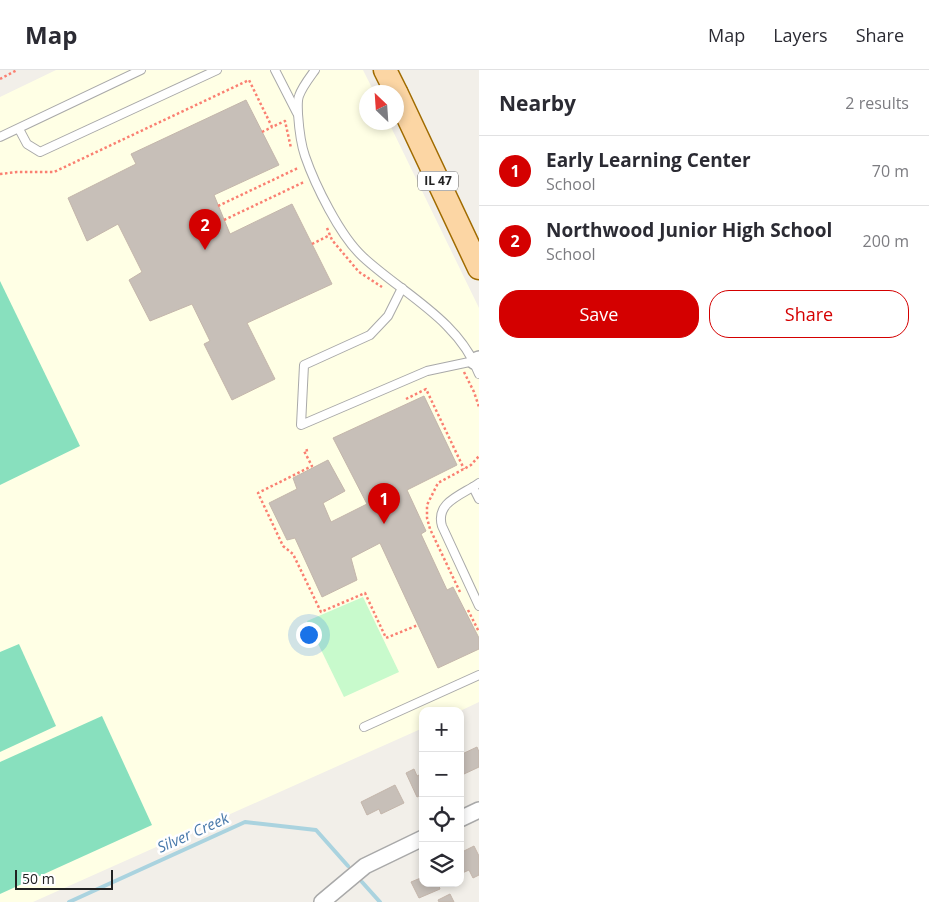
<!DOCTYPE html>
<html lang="en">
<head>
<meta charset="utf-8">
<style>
	body { margin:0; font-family:"Open Sans",sans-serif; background:#f7f7f7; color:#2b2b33 }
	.controls { position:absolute; right:15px; bottom:15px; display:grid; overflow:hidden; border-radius:10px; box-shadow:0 2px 8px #0003 }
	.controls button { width:45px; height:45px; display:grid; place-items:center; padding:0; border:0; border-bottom:1px solid #e1e1e2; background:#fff; color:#2b2b33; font:25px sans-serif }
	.compass { position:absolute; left:359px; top:15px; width:45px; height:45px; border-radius:50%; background:#fff; box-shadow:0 2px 8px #0003; rotate:335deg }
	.scale { position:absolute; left:15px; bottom:12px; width:98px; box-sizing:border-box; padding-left:5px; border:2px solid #222; border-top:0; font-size:14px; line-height:18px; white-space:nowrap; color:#222; -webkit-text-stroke:4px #fff; paint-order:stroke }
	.you { position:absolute; left:308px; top:564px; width:18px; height:18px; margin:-12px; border:4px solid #fff; border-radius:50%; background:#1a73e8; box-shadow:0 0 0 8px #1a73e833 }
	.badge { display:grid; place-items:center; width:32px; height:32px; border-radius:50%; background:#d40000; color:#fff; font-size:16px; font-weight:700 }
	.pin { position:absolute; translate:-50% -41px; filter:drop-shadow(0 1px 2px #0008) }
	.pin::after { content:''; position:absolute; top:26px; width:18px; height:15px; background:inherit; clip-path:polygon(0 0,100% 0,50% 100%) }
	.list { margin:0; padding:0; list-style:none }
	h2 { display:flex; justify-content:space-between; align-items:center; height:65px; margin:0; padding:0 20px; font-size:21px }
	h2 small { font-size:16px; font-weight:400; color:#7c7c81 }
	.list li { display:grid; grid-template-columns:32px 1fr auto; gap:15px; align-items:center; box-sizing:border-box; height:70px; padding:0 20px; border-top:1px solid #e1e1e2 }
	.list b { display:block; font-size:19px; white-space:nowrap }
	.list p { margin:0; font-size:16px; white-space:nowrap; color:#7c7c81 }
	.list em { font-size:16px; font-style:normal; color:#7c7c81 }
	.actions { display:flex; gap:10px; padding:15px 20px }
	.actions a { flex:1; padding:11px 0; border:1px solid #d40000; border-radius:20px; text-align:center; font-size:18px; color:#d40000 }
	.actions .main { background:#d40000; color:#fff }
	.icon { flex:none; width:28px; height:28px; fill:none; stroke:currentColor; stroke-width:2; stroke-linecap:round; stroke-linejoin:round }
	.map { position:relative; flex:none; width:479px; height:832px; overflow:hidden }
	header { display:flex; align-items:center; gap:30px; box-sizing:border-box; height:70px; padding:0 25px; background:#fff; border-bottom:1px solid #e1e1e2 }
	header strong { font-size:24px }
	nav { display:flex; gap:28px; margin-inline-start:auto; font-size:18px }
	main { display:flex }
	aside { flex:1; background:#fff }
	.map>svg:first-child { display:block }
</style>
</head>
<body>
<header>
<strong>Map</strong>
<nav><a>Map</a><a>Layers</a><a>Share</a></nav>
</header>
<main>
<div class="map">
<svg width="479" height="832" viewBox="0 0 479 832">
	<rect width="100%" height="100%" fill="#f2efe9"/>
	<polygon fill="#ffffe5" points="56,0 363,0 374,22 367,22 367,52 389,53 479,238 479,632 460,641 423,641 423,658 33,832 0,832 0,27"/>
	<polygon fill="#c8facc" points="363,527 399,602 344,627 307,551"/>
	<g fill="#88e0be">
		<polygon points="0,211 80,376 0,415"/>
		<polygon points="19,574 56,656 0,682 0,582"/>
		<polygon points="102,646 152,755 0,824 0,692"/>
	</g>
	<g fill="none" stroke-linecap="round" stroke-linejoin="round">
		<g stroke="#aad3df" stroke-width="4">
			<polyline points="362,812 380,832"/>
			<polyline points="69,832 245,752 316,760 348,796"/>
		</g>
	</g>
	<g fill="#c7bfb8" stroke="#c4b6ab">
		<polygon points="246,30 279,95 214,125 230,164 292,134 332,214 247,253 275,309 232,330 204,274 210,271 192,234 150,251 129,210 142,202 118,154 87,171 68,128 136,94 131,84"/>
		<polygon points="424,326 457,395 407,420 426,461 421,464 447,520 453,517 479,568 479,579 438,598 380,473 351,488 357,510 322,527 295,468 287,470 269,433 297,419 293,408 328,390 345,421 323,433 331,452 367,434 333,368"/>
		<polygon points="477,677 479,682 479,697 464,704 460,697 460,685"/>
		<polygon points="414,699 417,706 423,703 423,724 417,727 406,703"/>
		<polygon points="395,715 404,733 381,744 379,739 367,745 361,732"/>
		<polygon points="474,776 479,786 479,805 473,808 469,800 460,804 460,783"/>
		<polygon points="423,807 423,813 438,813 440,819 419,828 411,812"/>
		<polygon points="450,824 454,832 439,832 438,830"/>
	</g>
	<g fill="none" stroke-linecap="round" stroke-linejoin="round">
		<g stroke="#a9a9a9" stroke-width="10">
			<g id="lane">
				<polyline points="275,0 297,43"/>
				<path d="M315,0C310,7 302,17 299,26C297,31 298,39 298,44C299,58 300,72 305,86C315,115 340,166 363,187C403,224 459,250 479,304"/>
				<polyline points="19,59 27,74 40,82 217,0"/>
				<polyline points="0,67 141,0"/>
				<polyline points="402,218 388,246 370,265 304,295 301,355 427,301 474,291"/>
				<path d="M479,413C462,425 435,432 442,456L479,536"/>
				<polyline points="473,417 479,429"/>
				<polyline points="364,657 479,605"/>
			</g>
		</g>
		<g stroke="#a9a9a9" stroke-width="18">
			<g id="street">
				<polyline points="474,291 479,289"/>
				<polyline points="460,749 479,740"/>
				<polyline points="322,832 365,796 423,768"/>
			</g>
		</g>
		<g stroke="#a06b00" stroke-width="25">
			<g id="primary">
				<polyline points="385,0 396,22"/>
				<polyline points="397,24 479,198"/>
			</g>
		</g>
		<g stroke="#fa8072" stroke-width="2.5" stroke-dasharray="2.5 2.5" stroke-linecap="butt">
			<polyline points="0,9 17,0"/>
			<polyline points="262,62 272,57"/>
			<polyline points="0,104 17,102 54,102 249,10 272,57 285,51 291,78"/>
			<polyline points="218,136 298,98"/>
			<polyline points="224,150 304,112"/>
			<polyline points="327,158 332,170 359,202 382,217"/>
			<polyline points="312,174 330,165"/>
			<polyline points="464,302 474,322 479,337"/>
			<polyline points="406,329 426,319 464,399"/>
			<polyline points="308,380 304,381 312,396 258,423 283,476 293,484 321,542 365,523 386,568 418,555"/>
			<polyline points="460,522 430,459 427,448 427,435 438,413 471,395 479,386"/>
			<polyline points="468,540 479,562"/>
		</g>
		<use href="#lane" stroke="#fff" stroke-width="8"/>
		<use href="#street" stroke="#fff" stroke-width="15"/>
		<use href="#primary" stroke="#fcd6a4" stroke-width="22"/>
	</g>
	<g text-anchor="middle" stroke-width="5" stroke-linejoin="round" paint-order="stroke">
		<rect fill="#fff" stroke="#646464" stroke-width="1" x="418" y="101.5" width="40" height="19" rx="4"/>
		<g font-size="12" font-weight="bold" fill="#222">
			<text x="438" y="115">IL 47</text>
		</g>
		<g font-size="15" font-style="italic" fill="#4a7aab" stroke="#fff">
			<text transform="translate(193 763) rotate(-24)" y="5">Silver Creek</text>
		</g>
	</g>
</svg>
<div class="controls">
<button>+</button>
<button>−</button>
<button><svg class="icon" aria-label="locate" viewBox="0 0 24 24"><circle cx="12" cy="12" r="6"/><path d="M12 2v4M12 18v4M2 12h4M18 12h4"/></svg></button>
<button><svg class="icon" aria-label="layers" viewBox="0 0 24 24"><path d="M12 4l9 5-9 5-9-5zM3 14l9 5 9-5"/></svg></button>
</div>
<svg class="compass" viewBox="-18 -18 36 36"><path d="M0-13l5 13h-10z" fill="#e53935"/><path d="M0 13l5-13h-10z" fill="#7c7c81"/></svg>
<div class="scale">50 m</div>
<div class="you"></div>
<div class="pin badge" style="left:384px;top:454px">1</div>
<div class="pin badge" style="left:205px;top:180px">2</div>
</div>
<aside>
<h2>Nearby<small>2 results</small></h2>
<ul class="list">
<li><span class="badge">1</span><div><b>Early Learning Center</b><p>School</p></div><em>70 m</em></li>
<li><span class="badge">2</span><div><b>Northwood Junior High School</b><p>School</p></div><em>200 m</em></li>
</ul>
<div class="actions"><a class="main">Save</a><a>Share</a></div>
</aside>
</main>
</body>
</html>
